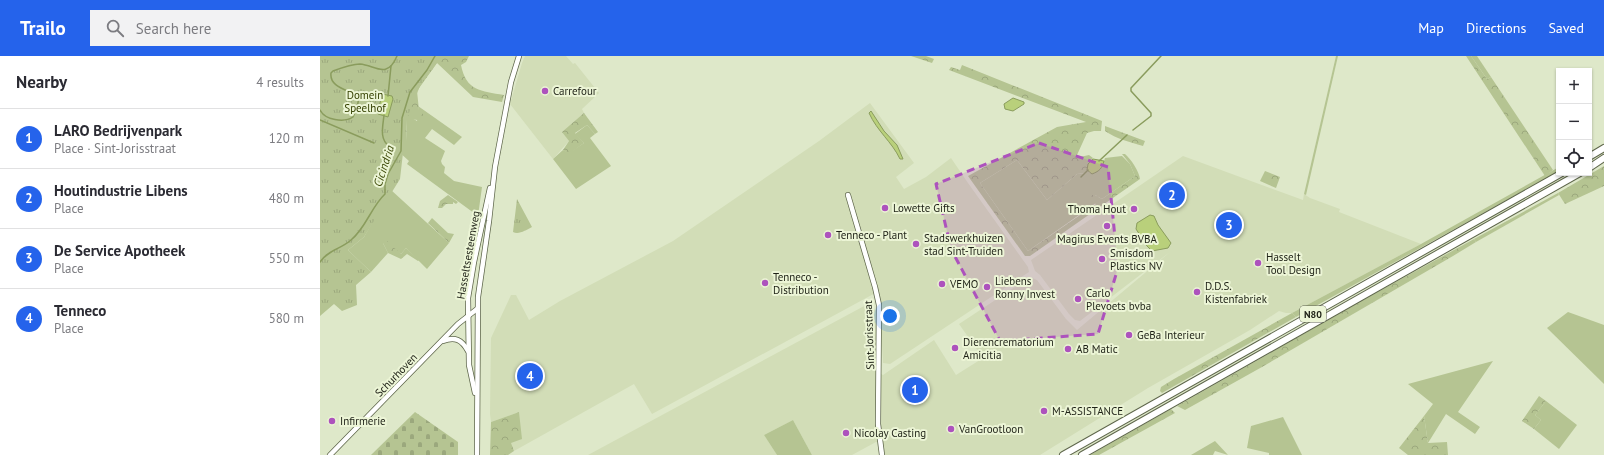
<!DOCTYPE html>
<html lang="en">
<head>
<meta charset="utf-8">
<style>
	body { margin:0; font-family:"PT Sans",sans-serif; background:#f2f2f3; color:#2b2b33 }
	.controls { position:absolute; right:12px; top:12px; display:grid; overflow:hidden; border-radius:0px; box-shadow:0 1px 3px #0004 }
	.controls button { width:36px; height:36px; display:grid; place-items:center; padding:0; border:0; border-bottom:1px solid #e1e1e2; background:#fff; color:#2b2b33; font:20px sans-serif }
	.you { position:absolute; left:570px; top:260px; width:14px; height:14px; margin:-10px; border:3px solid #fff; border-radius:50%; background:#1a73e8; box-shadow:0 0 0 6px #1a73e833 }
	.badge { display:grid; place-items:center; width:26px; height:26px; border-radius:50%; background:#2563eb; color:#fff; font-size:13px; font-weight:700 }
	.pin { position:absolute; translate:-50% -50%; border:2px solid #fff; box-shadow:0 1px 4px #0006 }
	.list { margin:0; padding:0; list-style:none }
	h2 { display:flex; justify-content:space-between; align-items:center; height:52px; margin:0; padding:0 16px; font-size:17px }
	h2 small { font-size:13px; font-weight:400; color:#7c7c81 }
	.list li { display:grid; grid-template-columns:26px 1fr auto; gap:12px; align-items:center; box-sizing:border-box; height:60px; padding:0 16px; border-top:1px solid #e1e1e2 }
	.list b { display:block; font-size:15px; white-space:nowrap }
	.list p { margin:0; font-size:13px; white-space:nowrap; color:#7c7c81 }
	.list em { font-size:13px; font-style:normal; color:#7c7c81 }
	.icon { flex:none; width:22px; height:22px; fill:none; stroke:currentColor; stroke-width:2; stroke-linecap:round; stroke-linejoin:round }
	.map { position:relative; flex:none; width:1284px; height:399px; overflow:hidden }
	header { display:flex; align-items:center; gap:24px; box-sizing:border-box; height:56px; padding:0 20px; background:#2563eb; color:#fff }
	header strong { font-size:19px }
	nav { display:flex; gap:22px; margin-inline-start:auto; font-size:14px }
	.search { width:280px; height:36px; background:#f2f2f3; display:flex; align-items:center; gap:10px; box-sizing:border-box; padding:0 14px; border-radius:0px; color:#7c7c81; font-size:15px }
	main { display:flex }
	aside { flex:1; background:#fff }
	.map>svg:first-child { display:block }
</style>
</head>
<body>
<header>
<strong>Trailo</strong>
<div class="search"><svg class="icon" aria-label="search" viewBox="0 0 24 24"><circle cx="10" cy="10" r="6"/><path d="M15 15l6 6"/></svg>Search here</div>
<nav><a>Map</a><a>Directions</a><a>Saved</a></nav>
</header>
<main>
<aside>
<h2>Nearby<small>4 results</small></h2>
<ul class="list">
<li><span class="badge">1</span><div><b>LARO Bedrijvenpark</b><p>Place · Sint-Jorisstraat</p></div><em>120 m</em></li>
<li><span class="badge">2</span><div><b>Houtindustrie Libens</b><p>Place</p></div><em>480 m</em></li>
<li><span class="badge">3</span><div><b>De Service Apotheek</b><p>Place</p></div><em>550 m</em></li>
<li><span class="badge">4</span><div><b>Tenneco</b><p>Place</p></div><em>580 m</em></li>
</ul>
</aside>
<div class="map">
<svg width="1284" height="399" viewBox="0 0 1284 399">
	<defs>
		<pattern id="forest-crowns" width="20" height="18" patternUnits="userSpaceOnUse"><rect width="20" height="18" fill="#b5c492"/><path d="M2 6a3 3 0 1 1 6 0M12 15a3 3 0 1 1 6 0" fill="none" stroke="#9ba87d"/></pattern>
		<pattern id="cemetery-stones" width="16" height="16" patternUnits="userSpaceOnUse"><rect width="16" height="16" fill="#b5c492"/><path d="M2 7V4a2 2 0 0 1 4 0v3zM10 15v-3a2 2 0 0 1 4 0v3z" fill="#9ba87d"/></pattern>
		<pattern id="park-tufts" width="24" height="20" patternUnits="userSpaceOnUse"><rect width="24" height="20" fill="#b5c492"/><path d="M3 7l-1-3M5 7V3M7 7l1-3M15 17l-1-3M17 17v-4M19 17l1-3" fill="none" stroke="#9ba87d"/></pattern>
	</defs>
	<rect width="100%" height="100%" fill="#dee8c9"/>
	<g fill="#d2ddb7">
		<polygon points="205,0 246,0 253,8 255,7 279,37 262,53 264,57 243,76 249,85 233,103 190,48 202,7"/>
		<polygon points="550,47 594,107 576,121 584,133 606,121 631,102 648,127 708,211 709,216 570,308 563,307 559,235 332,358 314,328 194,395 190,387 199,356 171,366 170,358 171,282 191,239 196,239 209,264 240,245 353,185 499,85"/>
		<polygon points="863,100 983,144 984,138 990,142 1020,153 1019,156 1101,188 972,257 966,257 959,255 930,274 828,332 720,399 565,399 562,385 556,386 532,399 492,399 473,364 444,379 457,399 268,399 546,249 550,249 556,255 557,316 563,319 614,284 636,319 663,302 639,268 710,221 717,224 746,263 757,274 850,196 760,265 755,264 749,258 720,219 715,215 711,204"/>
	</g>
	<g fill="#b5c492">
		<polygon points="1016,0 1018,0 986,139 984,138"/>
		<polygon points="1151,0 1157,0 1171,21 1167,23"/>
		<polygon points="98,50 142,81 134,89 112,73 105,82 125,95 121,105 122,108 125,111 124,117 134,125 162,131 158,160 87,108 89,105 78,95 80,85 86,85 87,62 92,62 97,65 99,54"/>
		<polygon points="267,69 275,78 270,82 291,110 256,133 233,103 243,94 249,97 264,87 255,78"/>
		<polygon points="802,100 810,108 815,120 782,143 775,139 776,147 708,195 660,127 697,104 727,144 757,118 766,117 767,114 770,117 784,105 785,102"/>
		<polygon points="1239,111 1239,115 976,261 972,257 1101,188"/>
		<polygon points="71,134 129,187 107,213 86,192 81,198 63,187 68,197 51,216 28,194 44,181"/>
		<polygon points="1238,137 1239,139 1156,186 1154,183"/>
		<polygon points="1248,256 1284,269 1284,328 1227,272"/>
		<polygon points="1173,305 1138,356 1160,371 1155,378 1126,358 1108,387 1104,360 1113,348 1088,328"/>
		<polygon points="1226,345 1257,369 1239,393 1214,373 1221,364 1215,359"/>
		<polygon points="963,361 982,399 949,399 949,397 927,392 931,370"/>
		<polygon points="473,364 492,399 457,399 444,379"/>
		<polygon points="895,385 908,399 895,395 893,399 871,399"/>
	</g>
	<g fill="url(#forest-crowns)">
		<path d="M113,0H149L146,6L141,9C146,35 161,35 184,39L182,46L153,41L117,7L97,35L99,54L105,60L104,64C98,65 93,63 87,62L86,85H80L81,69Z"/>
		<polygon points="591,0 606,0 614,3 612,7"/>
		<polygon points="1146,0 1151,0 1167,23 1171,21 1233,114 1225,120"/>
		<path d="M642,9L782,65L781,75H774L767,77L757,99L760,101L769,99L773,102L768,108L767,117L757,118L727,144L697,104L660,127L708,195L776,148L772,146L769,142L771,139H775L782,143L815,120L810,108L802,98H805C811,103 819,115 820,123L710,200H705L648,120L737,71L766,66L629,14L631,11L640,14Z"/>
		<polygon points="264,57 278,76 275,78 267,69 255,77 264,87 249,98 243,94 249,85 242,76"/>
		<path d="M785,70L825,85L823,90C809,86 797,83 785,75Z"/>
		<polygon points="1284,110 1284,130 1245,148 1238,137"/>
		<polygon points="945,115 960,121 956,132 940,125"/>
		<polygon points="128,139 138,146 136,148 133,146 133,148 126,148 122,152 118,152 120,145"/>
		<polygon points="112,162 128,177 134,178 129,187 108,167"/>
		<polygon points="1154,183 1156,186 1133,200 942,311 865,354 857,350 1052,239"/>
		<polygon points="66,184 81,198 86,192 99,204 98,205 87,198 81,203 68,197 63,187"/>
		<polygon points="972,257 976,261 842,337 840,335 841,331 854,323"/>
		<polygon points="1219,340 1226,345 1215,359 1221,364 1214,373 1202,365"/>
		<polygon points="851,353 855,357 779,399 770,399"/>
		<polygon points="199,356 202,383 191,387 194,395 188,399 170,399 171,366"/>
		<polygon points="1104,360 1108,387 1127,386 1128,399 1088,399 1079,392"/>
	</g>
	<polygon fill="url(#cemetery-stones)" points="95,356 138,386 138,399 51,399"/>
	<g fill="url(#park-tufts)">
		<polygon points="0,0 122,0 100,30 87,62 80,123 44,181 28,194 51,216 36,229 37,249 22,255 14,248 0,260"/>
		<path d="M197,143L212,171C206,174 199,179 193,176Z"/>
	</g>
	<g fill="#b9d07b" stroke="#8a9c5d">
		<polygon points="62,38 72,40 73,43 68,61 58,58 58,56"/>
		<polygon points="693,42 704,46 704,48 693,55 685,53 684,48"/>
		<path d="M551,55L564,75L577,89L583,103H580C572,86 557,75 549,57Z"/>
		<path d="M773,103L784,105C782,112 780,115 772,118L767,114L768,108Z"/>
		<polygon points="830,159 834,160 838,169 851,187 848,192 832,195 827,190 816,173 817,167"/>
	</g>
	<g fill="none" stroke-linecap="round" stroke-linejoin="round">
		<g stroke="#8a9c5d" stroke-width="1.5">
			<polyline points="68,40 71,10"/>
			<path d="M0,54C5,64 24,67 33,61L37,52L39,41C30,34 9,32 11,17L13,15C21,12 32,8 40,8C55,9 67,24 77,0"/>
			<path d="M64,59C63,70 59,83 69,90"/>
			<polyline points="0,64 54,87"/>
			<polyline points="813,74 831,60 831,57 811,35 811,32 841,0"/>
			<polyline points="779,105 807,79"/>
			<polyline points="761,121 768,114"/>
			<path d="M0,206C8,194 21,193 31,184C46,172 51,151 65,138V128L68,118L81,95L82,62L90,36L107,14L115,0"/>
		</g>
		<g stroke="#5e664b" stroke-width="6">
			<g id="secondary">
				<polyline points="528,139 555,231 559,249 558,368 562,399"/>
				<path d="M123,285C135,280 142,284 148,295"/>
				<polyline points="155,337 149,309 148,242 154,206 170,132"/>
				<polyline points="10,399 138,268 157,253"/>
				<polyline points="157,399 158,241 169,165 175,111 191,26 199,0"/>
			</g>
		</g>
		<g stroke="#5e664b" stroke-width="8">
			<g id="highway">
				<polyline points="1269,101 1284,92"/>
				<polyline points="1269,112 1284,102"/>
				<polyline points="743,399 1242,117"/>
				<polyline points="762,399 1260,117"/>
			</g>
		</g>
		<use href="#secondary" stroke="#fff" stroke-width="4.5"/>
		<use href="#highway" stroke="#fff" stroke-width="6"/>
	</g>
	<path fill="#ad52bd" fill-opacity="0.2" stroke="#ad52bd" stroke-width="3" stroke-dasharray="8 5" stroke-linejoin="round" d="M719,87L788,111L798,212L778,278L680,285L631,193L616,128Z"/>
	<g fill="#ad52bd" stroke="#ecf5d6" stroke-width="1.5">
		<circle cx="225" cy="35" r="4"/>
		<circle cx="565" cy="152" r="4"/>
		<circle cx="814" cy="153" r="4"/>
		<circle cx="787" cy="170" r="4"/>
		<circle cx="508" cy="179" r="4"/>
		<circle cx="596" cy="188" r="4"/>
		<circle cx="782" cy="203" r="4"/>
		<circle cx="938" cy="207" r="4"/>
		<circle cx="445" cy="227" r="4"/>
		<circle cx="622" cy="228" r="4"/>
		<circle cx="667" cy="231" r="4"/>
		<circle cx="877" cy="236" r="4"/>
		<circle cx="758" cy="243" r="4"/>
		<circle cx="809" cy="279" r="4"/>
		<circle cx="635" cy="292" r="4"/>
		<circle cx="748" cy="293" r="4"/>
		<circle cx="724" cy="355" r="4"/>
		<circle cx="12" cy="365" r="4"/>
		<circle cx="631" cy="373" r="4"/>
		<circle cx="526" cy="377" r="4"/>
	</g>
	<g text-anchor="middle" stroke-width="4" stroke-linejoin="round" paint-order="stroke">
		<rect fill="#ecf5d6" stroke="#5c6150" stroke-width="1" x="980" y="250" width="26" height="16" rx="3"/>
		<g font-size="10" font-weight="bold" fill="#1e2116">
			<text x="993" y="262">N80</text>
		</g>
		<g font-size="11" fill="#1e2116" stroke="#ecf5d6" text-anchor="start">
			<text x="233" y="39">Carrefour</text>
			<text x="573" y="156">Lowette Gifts</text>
			<text x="806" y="157" text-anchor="end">Thoma Hout</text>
			<text x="516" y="183">Tenneco - Plant</text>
			<text x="604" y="186">Stadswerkhuizen<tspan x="604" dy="13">stad Sint-Truiden</tspan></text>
			<text x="787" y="187" text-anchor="middle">Magirus Events BVBA</text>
			<text x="790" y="201">Smisdom<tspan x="790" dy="13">Plastics NV</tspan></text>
			<text x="946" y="205">Hasselt<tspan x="946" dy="13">Tool Design</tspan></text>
			<text x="453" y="225">Tenneco -<tspan x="453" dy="13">Distribution</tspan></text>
			<text x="675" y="229">Liebens<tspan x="675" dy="13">Ronny Invest</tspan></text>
			<text x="630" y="232">VEMO</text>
			<text x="885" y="234">D.D.S.<tspan x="885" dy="13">Kistenfabriek</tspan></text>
			<text x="766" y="241">Carlo<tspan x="766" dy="13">Plevoets bvba</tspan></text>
			<text x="817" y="283">GeBa Interieur</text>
			<text x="643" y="290">Dierencrematorium<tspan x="643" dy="13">Amicitia</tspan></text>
			<text x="756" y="297">AB Matic</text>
			<text x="732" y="359">M-ASSISTANCE</text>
			<text x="20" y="369">Infirmerie</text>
			<text x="639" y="377">VanGrootloon</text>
			<text x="534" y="381">Nicolay Casting</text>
		</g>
		<g font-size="11" fill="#344000" stroke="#ecf5d6">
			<text x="45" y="43">Domein<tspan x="45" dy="13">Speelhof</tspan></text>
		</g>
		<g font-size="11" fill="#1e2116" stroke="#ecf5d6">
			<text transform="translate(148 199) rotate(-80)" y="4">Hasseltsesteenweg</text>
			<text transform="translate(549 279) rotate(-92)" y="4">Sint-Jorisstraat</text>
			<text transform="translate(76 319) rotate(-46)" y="4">Schurhoven</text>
		</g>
		<g font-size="12" font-style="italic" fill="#3d4a09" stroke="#ecf5d6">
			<text transform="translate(64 110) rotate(-72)" y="4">Cicindria</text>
		</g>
	</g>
</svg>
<div class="controls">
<button>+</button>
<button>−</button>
<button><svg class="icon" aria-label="locate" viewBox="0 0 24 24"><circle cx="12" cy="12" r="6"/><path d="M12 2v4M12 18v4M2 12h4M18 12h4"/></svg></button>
</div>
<div class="you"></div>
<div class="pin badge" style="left:595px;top:334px">1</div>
<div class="pin badge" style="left:852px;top:139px">2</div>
<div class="pin badge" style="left:909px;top:169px">3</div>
<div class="pin badge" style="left:210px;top:320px">4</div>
</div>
</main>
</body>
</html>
